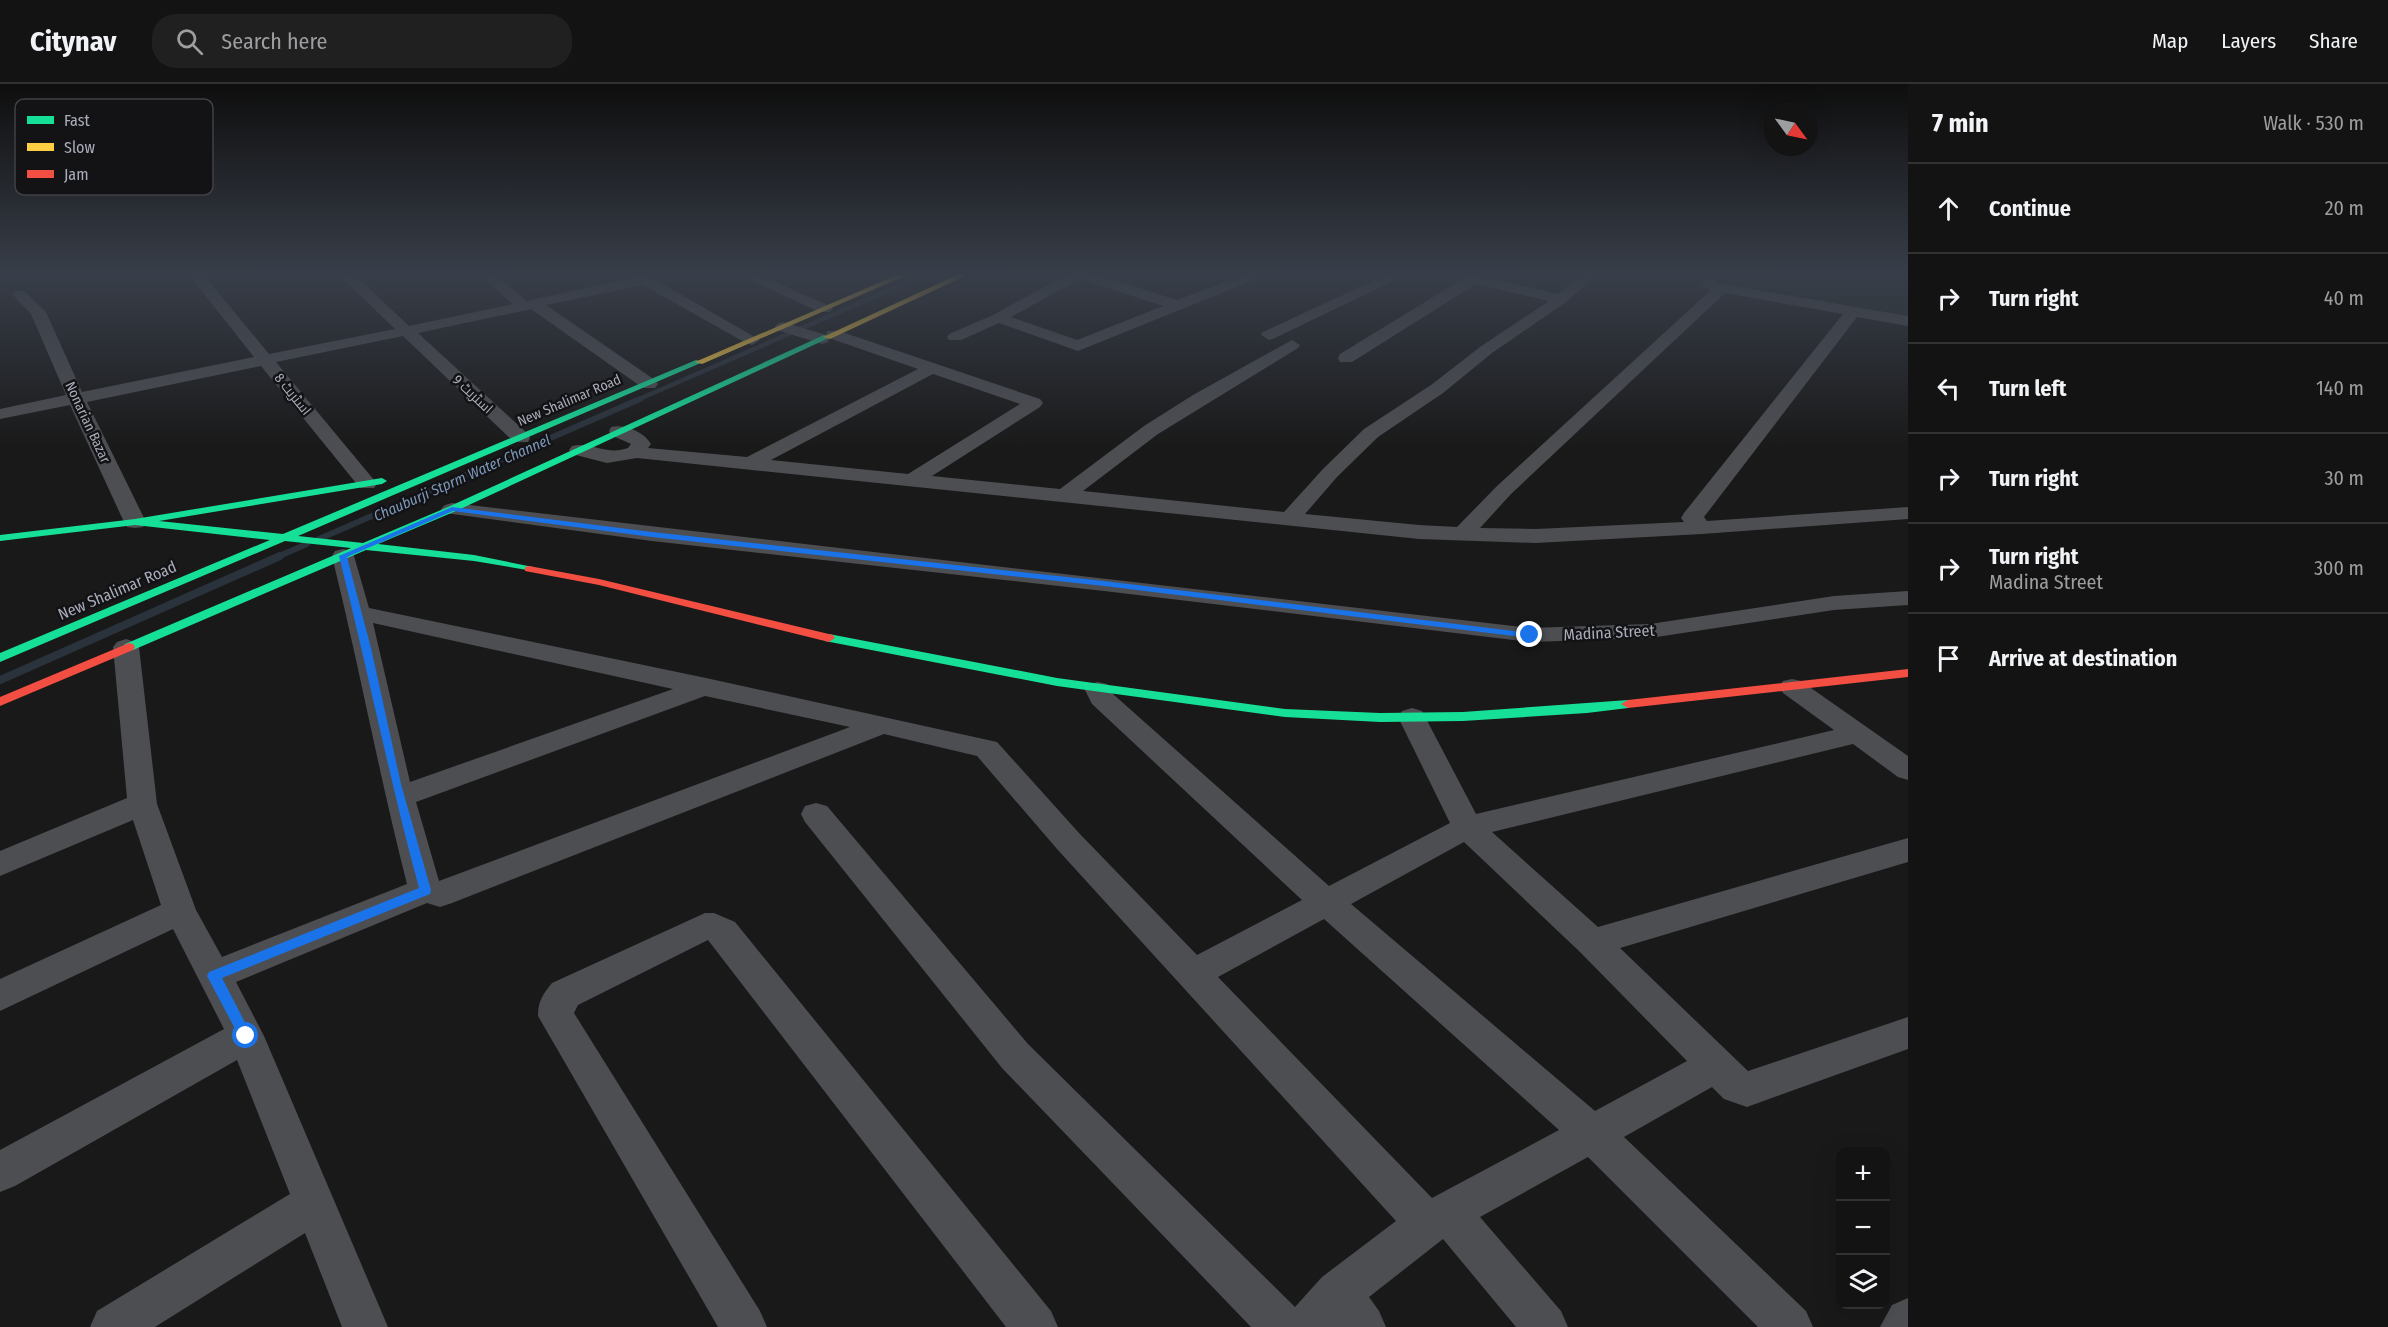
<!DOCTYPE html>
<html lang="en">
<head>
<meta charset="utf-8">
<style>
	body { margin:0; font-family:"Fira Sans Condensed",Cairo,sans-serif; background:#202021; color:#f1f3f6 }
	.controls { position:absolute; right:18px; bottom:18px; display:grid; overflow:hidden; border-radius:12px; box-shadow:0 6px 24px #0002 }
	.controls button { width:54px; height:54px; display:grid; place-items:center; padding:0; border:0; border-bottom:2px solid #323233; background:#131313; color:#f1f3f6; font:30px sans-serif }
	.compass { position:absolute; left:1764px; top:18px; width:54px; height:54px; border-radius:50%; background:#131313; box-shadow:0 6px 24px #0002; rotate:123deg }
	.stop { position:absolute; width:18px; height:18px; margin:-14px; border:4px solid #1a73e8; border-radius:50%; background:#fff }
	.stop.end { background:#1a73e8; border-color:#fff; box-shadow:0 2px 6px #0008 }
	.list { margin:0; padding:0; list-style:none }
	h2 { display:flex; justify-content:space-between; align-items:center; height:78px; margin:0; padding:0 24px; font-size:26px }
	h2 small { font-size:20px; font-weight:400; color:#9d9ea0 }
	.list li { display:grid; grid-template-columns:39px 1fr auto; gap:18px; align-items:center; box-sizing:border-box; height:90px; padding:0 24px; border-top:2px solid #323233 }
	.list b { display:block; font-size:22px; white-space:nowrap }
	.list p { margin:0; font-size:20px; white-space:nowrap; color:#9d9ea0 }
	.list em { font-size:20px; font-style:normal; color:#9d9ea0 }
	.icon { flex:none; width:33px; height:33px; fill:none; stroke:currentColor; stroke-width:2; stroke-linecap:round; stroke-linejoin:round }
	.map { position:relative; flex:none; width:1908px; height:1243px; overflow:hidden }
	header { display:flex; align-items:center; gap:36px; box-sizing:border-box; height:84px; padding:0 30px; background:#131313; border-bottom:2px solid #323233 }
	header strong { font-size:28px }
	nav { display:flex; gap:33px; margin-inline-start:auto; font-size:21px }
	.search { width:420px; height:54px; background:#202021; display:flex; align-items:center; gap:15px; box-sizing:border-box; padding:0 21px; border-radius:24px; color:#9d9ea0; font-size:22px }
	main { display:flex }
	aside { flex:1; background:#131313 }
	.map>svg:first-child { display:block }
</style>
</head>
<body>
<header>
<strong>Citynav</strong>
<div class="search"><svg class="icon" aria-label="search" viewBox="0 0 24 24"><circle cx="10" cy="10" r="6"/><path d="M15 15l6 6"/></svg>Search here</div>
<nav><a>Map</a><a>Layers</a><a>Share</a></nav>
</header>
<main>
<div class="map">
<svg width="1908" height="1243" viewBox="0 0 1908 1243">
	<rect width="100%" height="100%" fill="#191919"/>
	<polygon fill="#1e2720" points="1728,191 1908,191 1908,232 1724,200"/>
	<g fill="none" stroke-linecap="round" stroke-linejoin="round">
		<polyline stroke="#2a323c" stroke-width="4.5" points="637,316 924,191"/>
		<g stroke="#2a323c" stroke-width="6">
			<polyline points="319,455 640,315"/>
			<polyline points="277,473 307,460"/>
		</g>
		<polyline stroke="#2a323c" stroke-width="8" points="0,596 280,472"/>
		<g fill="#4d4e52" fill-rule="evenodd">
			<polygon points="189,191 204,191 269,270 395,245 339,191 355,191 409,242 513,220 480,191 496,191 527,217 632,194 629,191 647,191 760,256 752,261 746,259 643,201 546,221 655,296 658,300 655,304 643,304 531,225 418,249 528,350 530,354 528,358 514,358 403,252 276,278 374,396 377,400 374,404 360,404 261,282 87,318 146,438 143,443 135,444 127,443 124,438 70,321 0,335 0,325 66,311 31,230 12,210 14,207 24,207 46,228 82,308 254,273"/>
			<polygon points="739,191 759,191 830,222 833,225 830,228 820,228"/>
			<path d="M1066,191H1097L1177,216L1245,191H1266L1078,267L999,239L961,256H949L947,253L949,250L993,231ZM1080,195L1163,222L1077,256L1011,233Z"/>
			<polygon points="1386,191 1405,191 1275,254 1269,256 1261,251 1263,248"/>
			<path d="M1449,191H1476L1558,210L1581,191H1597L1566,218L1492,269L1443,309L1378,353L1337,393L1305,430L1419,441L1457,443L1497,402L1711,206L1702,201L1705,195H1715L1717,199L1908,232V242L1857,233L1704,433L1707,437L1908,423V435L1702,450L1536,459L1419,455L637,374L607,379L572,370L569,366L572,362C591,357 606,372 628,364L631,360L611,351L609,347L611,343C625,340 644,348 651,360L648,364L747,373L918,285L829,254L828,258L822,260L777,246L775,243L777,240L783,238L826,251L827,247H839L1040,315L1043,319L1040,323L932,392L1060,405L1144,342L1193,311L1292,256L1300,261L1298,264L1158,350L1083,407L1284,428L1323,385L1364,345L1431,301L1480,263L1549,217L1476,200L1352,278H1340L1338,274L1340,270L1461,196ZM1725,209L1843,230L1684,429L1681,434L1684,438L1536,445L1480,444L1511,410ZM933,290L1020,320L908,390L771,376Z"/>
			<polygon points="452,419 1530,544 1650,540 1834,512 1908,507 1908,521 1834,526 1650,554 1530,558 1104,507 652,457 445,429 441,425 445,421"/>
			<path d="M343,465L351,467L354,472L369,524L706,594L997,658L1079,749L1197,871L1302,816L1092,620L1085,606L1089,600L1098,598L1107,600L1113,610L1329,802L1450,739L1398,633L1402,627L1412,624L1422,627L1476,730L1834,646L1783,609L1779,603L1783,597L1792,595L1801,597L1908,672V696L1898,693L1853,660L1492,748L1598,843L1908,754V778L1620,864L1748,987L1908,933V965L1747,1023L1724,1015L1712,1003L1624,1053L1806,1227L1813,1243H1758L1588,1073L1480,1133L1561,1227L1568,1243H1516L1443,1155L1369,1213L1379,1227L1386,1243H1251L1002,984L805,738L801,730L805,722L816,719L827,722L1028,960L1295,1223L1322,1193L1396,1137L1057,765L977,672L884,650L452,819L440,823L427,819L236,898L264,952L388,1243H342L305,1149L155,1243H90L97,1227L290,1110L237,976L15,1102L0,1108V1066L224,945L173,845L0,927V895L161,821L133,736L0,792V767L127,714L113,563L117,558L126,555L135,558L139,563L157,720L196,826L222,873L407,800C379,691 359,581 332,472L335,467ZM373,539L673,605L410,698ZM705,612L850,643L439,797L416,718ZM1464,758L1580,868L1687,977L1595,1027L1351,820ZM1324,835L1559,1046L1432,1114L1218,893Z"/>
			<path d="M705,829H714L735,838L1051,1227L1058,1243H1006L708,856L578,921L574,929L760,1227L767,1243H718L538,932C538,917 543,910 552,899Z"/>
			<polygon points="1908,1214 1908,1243 1880,1243 1892,1221"/>
		</g>
		<g fill="#16e098" fill-rule="evenodd">
			<polygon points="824,251 831,253 456,427 378,460 474,471 533,483 533,487 474,477 366,466 133,566 125,566 123,563 125,560 351,464 285,457 0,578 0,569 270,456 135,441 0,457 0,451 135,435 382,394 387,397 382,400 159,437 283,450 696,276 703,278 298,452 363,459 448,423"/>
			<polygon points="829,550 1057,594 1285,625 1380,629 1463,628 1628,616 1635,620 1628,624 1587,629 1463,637 1380,638 1285,633 1057,602 825,557 823,554"/>
		</g>
		<g fill="#ffcf43" fill-rule="evenodd">
			<polygon points="897,191 907,191 702,280 695,278"/>
			<polygon points="957,191 967,191 830,255 823,253"/>
		</g>
		<g fill="#f24e42" fill-rule="evenodd">
			<polygon points="529,482 599,495 833,551 835,554 829,558 599,501 525,487 525,483"/>
			<polygon points="129,559 133,560 135,563 133,566 0,622 0,613"/>
			<polygon points="1908,585 1908,593 1628,624 1621,620 1628,616"/>
		</g>
	</g>
	<linearGradient id="sky" x2="0" y2="1"><stop stop-color="#0e0e0e"/><stop offset="0.52" stop-color="#383e49"/><stop offset="1" stop-color="#383e49" stop-opacity="0"/></linearGradient>
	<rect width="1908" height="365" fill="url(#sky)"/>
	<path fill="#1a73e8" d="M452,423L652,448L1104,497L1530,549L1535,551L1530,554L1104,502L652,453L453,427L347,473L371,564L401,700L431,806L430,810L222,894L252,952L250,956L246,958L241,956L207,892L209,888L419,804C389,694 367,582 339,472Z"/>
	<g text-anchor="middle" stroke-width="5" stroke-linejoin="round" paint-order="stroke">
		<g font-size="14" fill="#a9adbb" stroke="#131315">
			<text transform="translate(293 310) rotate(51)" y="5">اسٹریٹ 8</text>
			<text transform="translate(473 310) rotate(43)" y="5">اسٹریٹ 9</text>
			<text transform="translate(569 316) rotate(-23)" y="5">New Shalimar Road</text>
			<text transform="translate(88 338) rotate(65)" y="5">Nonarian Bazar</text>
		</g>
		<g font-size="15" font-style="italic" fill="#7d97b9" stroke="#131315">
			<text transform="translate(462 394) rotate(-24)" y="5">Chauburji Stprm Water Channel</text>
		</g>
		<g font-size="16" fill="#a9adbb" stroke="#131315">
			<text transform="translate(117 506) rotate(-23)" y="6">New Shalimar Road</text>
			<text transform="translate(1609 548) rotate(-3)" y="6">Madina Street</text>
		</g>
	</g>
	<rect x="15" y="15" width="198" height="96" rx="9" fill="#131315" stroke="#404147" stroke-width="1.5"/>
	<rect x="27" y="32" width="27" height="8" fill="#16e098"/>
	<rect x="27" y="59" width="27" height="8" fill="#ffcf43"/>
	<rect x="27" y="86" width="27" height="8" fill="#f24e42"/>
	<g font-size="16" fill="#a9adbb">
		<text x="64" y="42">Fast</text>
		<text x="64" y="69">Slow</text>
		<text x="64" y="96">Jam</text>
	</g>
</svg>
<div class="controls">
<button>+</button>
<button>−</button>
<button><svg class="icon" aria-label="layers" viewBox="0 0 24 24"><path d="M12 4l9 5-9 5-9-5zM3 14l9 5 9-5"/></svg></button>
</div>
<svg class="compass" viewBox="-18 -18 36 36"><path d="M0-13l5 13h-10z" fill="#e53935"/><path d="M0 13l5-13h-10z" fill="#9d9ea0"/></svg>
<div class="stop" style="left:246px;top:952px"></div>
<div class="stop end" style="left:1530px;top:551px"></div>
</div>
<aside>
<h2>7 min<small>Walk · 530 m</small></h2>
<ul class="list">
<li><svg class="icon" aria-label="ahead" viewBox="0 0 24 24"><path d="M12 20V5M6 11l6-6 6 6"/></svg><div><b>Continue</b></div><em>20 m</em></li>
<li><svg class="icon" aria-label="right" viewBox="0 0 24 24"><path d="M7 20v-9h11M14 6l5 5-5 5"/></svg><div><b>Turn right</b></div><em>40 m</em></li>
<li><svg class="icon" aria-label="left" viewBox="0 0 24 24"><path d="M17 20v-9H6M10 6l-5 5 5 5"/></svg><div><b>Turn left</b></div><em>140 m</em></li>
<li><svg class="icon" aria-label="right" viewBox="0 0 24 24"><path d="M7 20v-9h11M14 6l5 5-5 5"/></svg><div><b>Turn right</b></div><em>30 m</em></li>
<li><svg class="icon" aria-label="right" viewBox="0 0 24 24"><path d="M7 20v-9h11M14 6l5 5-5 5"/></svg><div><b>Turn right</b><p>Madina Street</p></div><em>300 m</em></li>
<li><svg class="icon" aria-label="arrive" viewBox="0 0 24 24"><path d="M6 21V4h12l-3 4 3 4H6"/></svg><div><b>Arrive at destination</b></div></li>
</ul>
</aside>
</main>
</body>
</html>
